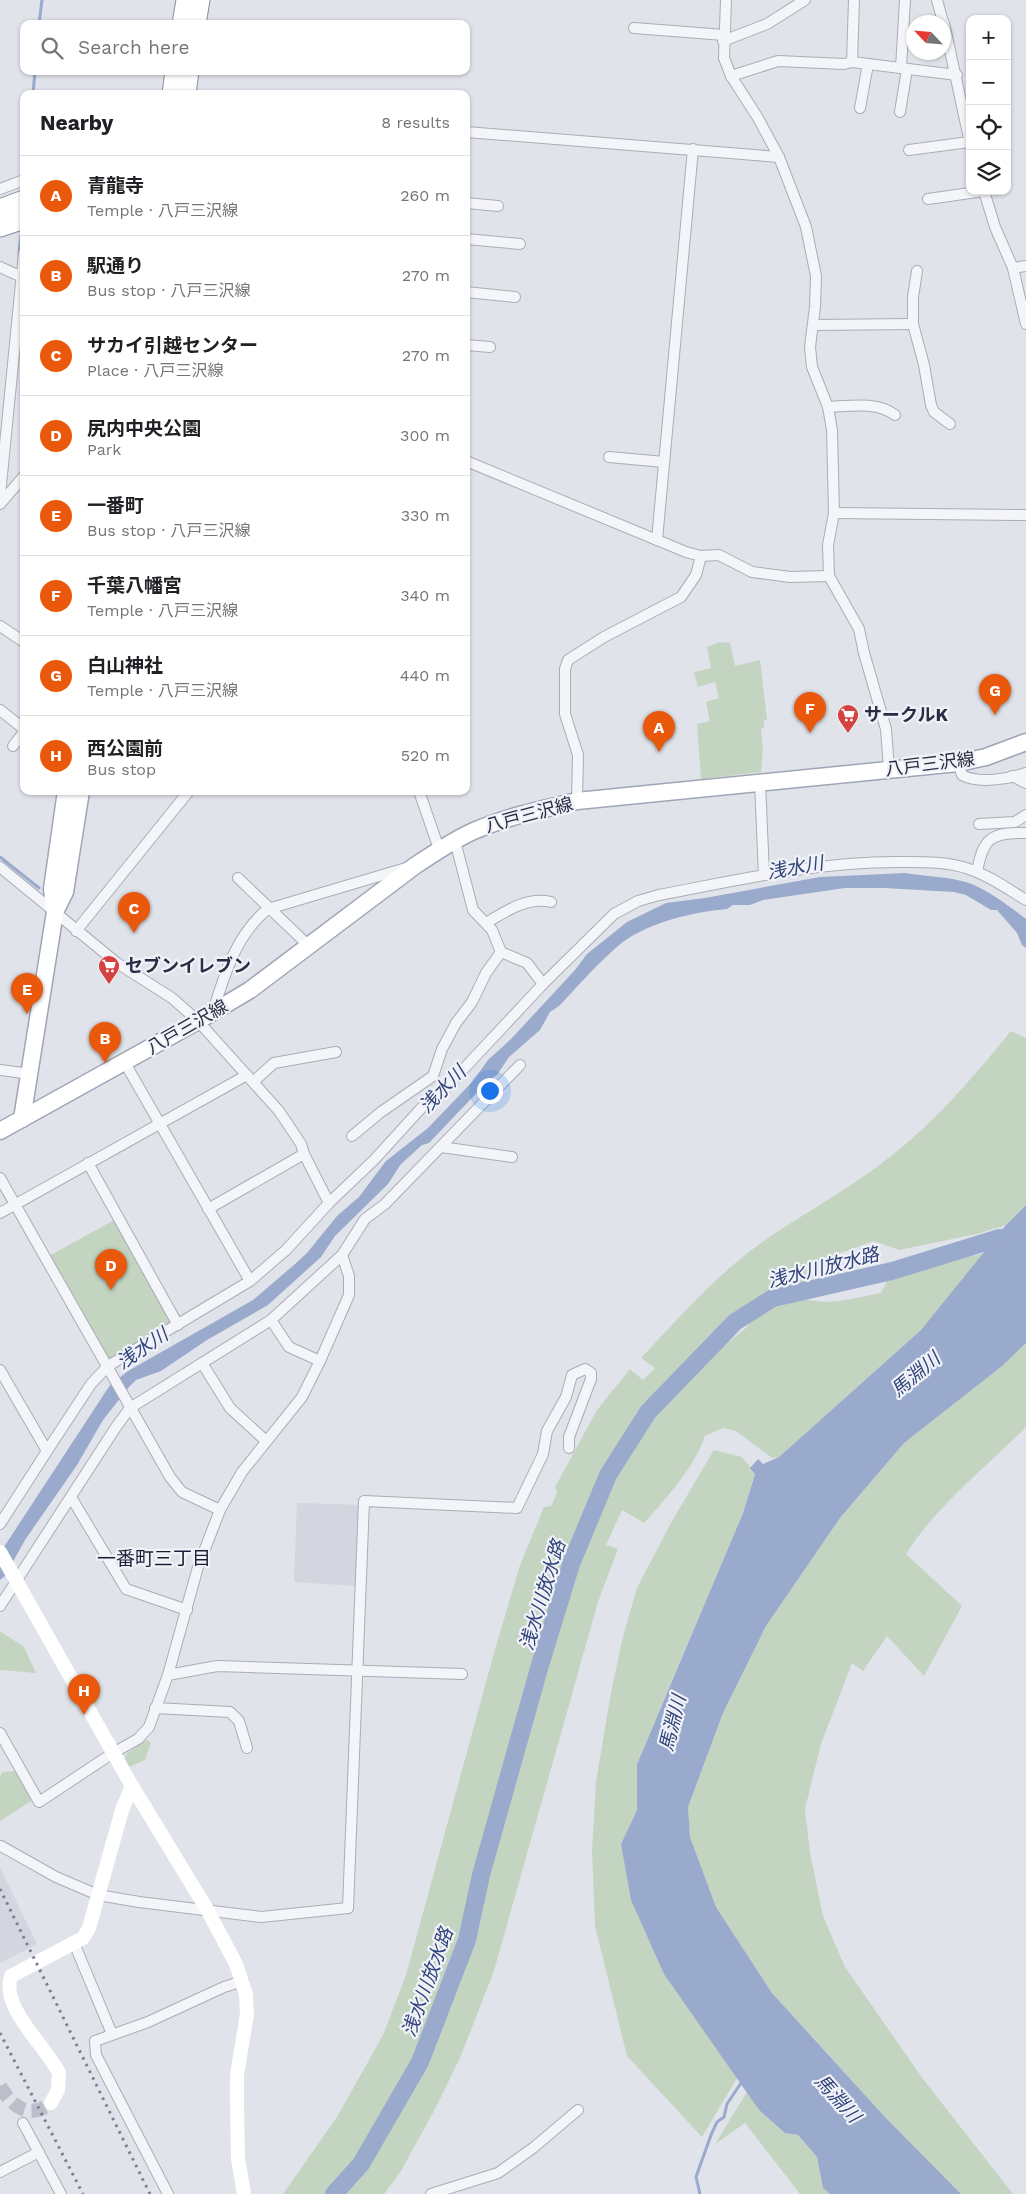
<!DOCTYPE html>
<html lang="en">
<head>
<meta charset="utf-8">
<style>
	body { margin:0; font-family:"Work Sans","Noto Sans JP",sans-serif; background:#f2f2f2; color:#202124 }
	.controls { position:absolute; right:15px; top:15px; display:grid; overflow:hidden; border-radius:10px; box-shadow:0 1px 4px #0004 }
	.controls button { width:45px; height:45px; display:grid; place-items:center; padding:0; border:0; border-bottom:1px solid #e0e0e0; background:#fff; color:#202124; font:25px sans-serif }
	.compass { position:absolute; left:906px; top:15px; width:45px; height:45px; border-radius:50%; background:#fff; box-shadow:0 1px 4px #0004; rotate:296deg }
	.you { position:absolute; left:489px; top:1090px; width:18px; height:18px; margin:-12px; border:4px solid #fff; border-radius:50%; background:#1a73e8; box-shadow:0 0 0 8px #1a73e833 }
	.badge { display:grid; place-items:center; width:32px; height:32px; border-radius:50%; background:#ea580c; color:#fff; font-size:16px; font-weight:700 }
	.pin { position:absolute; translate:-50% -41px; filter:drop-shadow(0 1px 2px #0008) }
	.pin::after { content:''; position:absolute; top:26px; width:18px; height:15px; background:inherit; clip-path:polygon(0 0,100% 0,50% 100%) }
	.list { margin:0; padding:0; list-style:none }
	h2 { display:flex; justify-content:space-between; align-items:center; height:65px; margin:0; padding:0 20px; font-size:21px }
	h2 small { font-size:16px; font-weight:400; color:#757577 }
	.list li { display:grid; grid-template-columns:32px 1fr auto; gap:15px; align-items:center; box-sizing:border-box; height:80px; padding:0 20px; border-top:1px solid #e0e0e0 }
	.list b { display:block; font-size:19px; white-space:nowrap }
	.list p { margin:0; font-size:16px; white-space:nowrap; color:#757577 }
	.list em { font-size:16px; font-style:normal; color:#757577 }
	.icon { flex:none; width:28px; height:28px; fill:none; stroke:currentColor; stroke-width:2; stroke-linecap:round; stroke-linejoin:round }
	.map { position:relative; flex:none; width:1026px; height:2194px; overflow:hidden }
	.search { position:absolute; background:#fff; box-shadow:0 1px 4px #0004; left:20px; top:20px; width:450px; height:55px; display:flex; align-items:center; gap:12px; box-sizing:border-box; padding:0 18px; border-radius:10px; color:#757577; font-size:19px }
	.panel { position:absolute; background:#fff; box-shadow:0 1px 4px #0004; left:20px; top:90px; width:450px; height:705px; border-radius:10px }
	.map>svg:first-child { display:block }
</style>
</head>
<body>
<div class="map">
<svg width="1026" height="2194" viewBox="0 0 1026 2194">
	<rect width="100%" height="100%" fill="#e1e3ea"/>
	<g fill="#d3d5df">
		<polygon points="297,1503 361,1505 358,1586 294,1582"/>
		<polygon points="0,1868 37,1944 0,1963"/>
	</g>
	<g fill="#c3d5c1">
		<polygon points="720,642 730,643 735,666 760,660 767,720 764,720 764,728 761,728 763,749 761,772 701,779 697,724 710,721 706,702 719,698 715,682 698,687 694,672 711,668 707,647"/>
		<path d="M1011,1031L1026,1038V1205L1006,1225L977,1234L899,1250L874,1241L824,1259L821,1271L800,1285L764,1296L733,1318L635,1414L645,1424L703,1363L747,1327L754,1318L797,1296C825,1308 853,1298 881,1293L887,1281L928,1266L985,1253L921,1330L779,1457L772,1458L736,1431L723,1428L705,1436C695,1466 666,1499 644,1523L622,1510L606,1545L618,1549L598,1602L494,1971L460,2058L435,2109L401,2171L384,2194H283L337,2117L383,2035L406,1975L494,1653L520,1565L544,1507L551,1506L557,1493L555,1487L597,1410L630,1369L643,1380L655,1368L641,1358C673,1324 704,1289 740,1259C783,1224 834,1199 878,1166C930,1128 971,1080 1011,1031Z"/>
		<polygon points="114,1220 174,1323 109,1361 49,1256"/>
		<path d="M1026,1343V1427C984,1469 938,1504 906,1554L962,1606L924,1676L887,1636L863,1671L852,1663L821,1744L805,1809L810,1853L823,1916L845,1967L923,2079L1013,2194H961L884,2116L772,1993L716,1907L690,1837L688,1807L723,1713L766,1626L840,1518L904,1443L1001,1366Z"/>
		<polygon points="714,1450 742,1457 755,1473 743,1513 637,1763 637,1810 621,1844 724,2059 737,2078 702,2137 627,2056 595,1926 592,1851 596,1782 610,1698 622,1640 637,1588 672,1521"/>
		<polygon points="0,1631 24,1647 36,1673 0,1670"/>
		<polygon points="146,1740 151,1742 145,1760 129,1767 124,1760 126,1754"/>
		<polygon points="18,1771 34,1799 0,1821 0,1777 2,1772"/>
		<polygon points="747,2092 759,2110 785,2133 798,2135 817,2157 823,2188 830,2194 800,2194 745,2123 715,2144"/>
	</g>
	<g fill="#9aaacc">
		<path d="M905,873C927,877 953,876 974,885C992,893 1010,907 1026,919V948L1022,945L1017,933L997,910H991L966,895L954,892L884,888H845L763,900L750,905H733L727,909C693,912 645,923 618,946C597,964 578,986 559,1006L550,1012L540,1030L509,1057L497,1075L489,1080L429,1143L422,1145L401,1164L388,1184L335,1236L321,1257L268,1305L207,1340L161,1371L136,1380L129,1387L103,1420L77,1465L25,1540L5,1576L0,1580V1553L110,1385L128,1371L253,1300L295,1264L307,1253L337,1216L359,1197L386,1161L428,1128L473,1081L488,1060L511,1039L575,970L587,954L627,922L666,903L705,898L820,877Z"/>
		<polygon points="1026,1205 1026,1343 1002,1366 904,1443 840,1518 766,1626 723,1713 688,1807 690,1837 716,1907 772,1993 884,2116 961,2194 830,2194 823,2188 817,2157 798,2135 785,2133 759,2110 664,1974 631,1900 621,1844 637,1810 637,1764 743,1513 755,1474 750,1468 758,1459 763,1464 779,1457 921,1330 1006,1225"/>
	</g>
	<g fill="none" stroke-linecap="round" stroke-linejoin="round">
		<g stroke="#9aaacc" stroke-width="3">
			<polyline points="39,24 42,0"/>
			<polyline points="33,94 35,71"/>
			<polyline points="19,254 21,236"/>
			<polyline points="0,857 39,888"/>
			<polyline points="700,2194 696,2177 711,2135 717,2122 724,2117 727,2104 743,2080"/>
		</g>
		<polyline stroke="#9aaacc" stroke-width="18" points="334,2194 361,2164 420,2062 467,1940 481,1875 540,1665 571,1564 608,1475 648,1412 735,1322 773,1298 892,1271 999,1238 1026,1242"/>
		<path stroke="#bcbfc9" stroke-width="14" stroke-dasharray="14 7" stroke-linecap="butt" d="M0,2086C12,2107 29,2120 51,2103"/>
		<g stroke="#aaacb8" stroke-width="12">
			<g id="street">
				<polyline points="726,0 724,58 731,76 758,118 779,157 806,227 816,276 815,307 810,347 812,367 828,407 832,430 834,513 828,545 829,576 859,629 864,653 886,729 889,769"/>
				<polyline points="937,0 943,22"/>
				<polyline points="944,23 970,143"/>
				<polyline points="634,28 724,35"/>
				<polyline points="723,41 767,24 805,0"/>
				<polyline points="852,62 854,0"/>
				<polyline points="901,68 905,0"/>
				<polyline points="731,76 778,61 844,64 852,62 957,75"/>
				<polyline points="860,108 868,64"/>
				<polyline points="900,112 907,69"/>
				<polyline points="466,132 779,157"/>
				<polyline points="909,150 969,142"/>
				<polyline points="0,189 24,180"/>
				<polyline points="984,191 995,227 1013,268 1026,324"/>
				<polyline points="928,199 984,191"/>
				<polyline points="466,203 498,206"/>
				<polyline points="466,239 520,244"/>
				<polyline points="0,267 24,278"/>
				<polyline points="1013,268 1026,266"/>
				<polyline points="917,271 913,297 913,324 924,365 931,405 934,412 950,424"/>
				<polyline points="466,292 515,297"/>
				<polyline points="813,325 913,324"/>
				<polyline points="466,345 490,347"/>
				<path d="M828,407C850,406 877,401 895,415"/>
				<polyline points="609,457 664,462"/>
				<polyline points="466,461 686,552 701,556 719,555 752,572 790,577 829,576"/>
				<polyline points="0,495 24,253"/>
				<polyline points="0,504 24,476"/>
				<polyline points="834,513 1026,515"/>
				<polyline points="657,540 693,149"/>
				<polyline points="0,626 24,642"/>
				<polyline points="0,710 24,729"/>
				<polyline points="13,746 24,732"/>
				<path d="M958,763L962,775C978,784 1009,779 1026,773"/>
				<polyline points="1012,776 1026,783"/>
				<polyline points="760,783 764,875"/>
				<polyline points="419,791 439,849"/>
				<polyline points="577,801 578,755 565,714 565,669 568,660 604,637 681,597 696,575 701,556"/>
				<polyline points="979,824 1015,822 1026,815"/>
				<polyline points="455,841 473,910 492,930 501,952 527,963 543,984"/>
				<polyline points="0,867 117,963 172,998 198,1021 279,1111 301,1144 304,1154 329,1203"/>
				<path d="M977,872C983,838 991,832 1026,833"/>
				<polyline points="238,878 308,945"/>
				<path d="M486,923C505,912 527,896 551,902"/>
				<polyline points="76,931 189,791"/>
				<path d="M213,1012C224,975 237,933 268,909L406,868"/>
				<polyline points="125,1063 250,1281"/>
				<polyline points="0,1070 31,1074"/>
				<polyline points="253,1082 274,1063 336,1052"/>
				<polyline points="352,1136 381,1112 433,1076 442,1049 456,1023 472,1002 486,973 501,952"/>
				<polyline points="441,1147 512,1157"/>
				<polyline points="88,1163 178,1325"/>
				<polyline points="0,1178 170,1477 182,1492 220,1510"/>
				<polyline points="208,1209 304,1154"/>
				<polyline points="0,1213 247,1075"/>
				<polyline points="271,1320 289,1347 320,1361"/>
				<polyline points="202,1363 230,1408 266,1441"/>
				<path d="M0,1370L47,1451L91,1384L108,1366L250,1281L286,1250L329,1203L374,1160L425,1104L444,1090L543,984L614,914L638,901L659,895C738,880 816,862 897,862C920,862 947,861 969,869C990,876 1008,889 1026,900"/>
				<polyline points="71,1497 126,1589 187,1610"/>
				<polyline points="0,1524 47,1451"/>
				<polyline points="0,1606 116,1427 130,1408 271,1320 342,1255 365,1219 385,1204 520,1065"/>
				<polyline points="168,1675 217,1666 462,1674"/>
				<polyline points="155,1708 230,1712 239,1721 247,1748"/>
				<polyline points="0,1733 39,1802 113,1753 138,1739 149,1727 168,1675 198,1567 220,1510 242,1472 302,1397 320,1361 349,1295 349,1276 342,1255"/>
				<polyline points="1,1846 56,1877 98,1895 139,1902 261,1917 348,1908 364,1501 517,1508 543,1454 547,1431 566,1397 572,1375 585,1369 591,1373 591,1379 569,1437 569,1448"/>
				<polyline points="74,1943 112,2034"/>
				<polyline points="23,2123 61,2194"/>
				<polyline points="0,2172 39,2152"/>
				<polyline points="168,2194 96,2055 95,2041 148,2022 224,1987 243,1981"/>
				<polyline points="431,2194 498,2173 533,2148 578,2110"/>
			</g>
		</g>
		<g stroke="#9fa5b7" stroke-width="19">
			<g id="primary">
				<polyline points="55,912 65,892 81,791"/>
				<polyline points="22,1119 55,912 52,889 66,791"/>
				<path d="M0,1131L198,1021L250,990L416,865C436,852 455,839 476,830C509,816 543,809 577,801L958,763L986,757L1026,742"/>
			</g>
		</g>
		<g stroke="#878da2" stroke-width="21">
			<g id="highway">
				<polyline points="182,24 186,0"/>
				<polyline points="196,24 200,0"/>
				<polyline points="172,94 175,71"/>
				<polyline points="186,94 189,71"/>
				<polyline points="0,209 24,200"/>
				<polyline points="0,227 24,219"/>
			</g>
		</g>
		<use href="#street" stroke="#f4f5f8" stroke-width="10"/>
		<g stroke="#fff" stroke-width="14">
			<polyline points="0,1552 132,1786 208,1911 236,1964 246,1994 247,2014 237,2075 237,2103 238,2159 244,2194"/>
			<path d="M51,2103L58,2090L59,2073C45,2045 0,2007 11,1976L83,1938L89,1928L122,1810L132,1786"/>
		</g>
		<use href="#primary" stroke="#fff" stroke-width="16"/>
		<use href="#highway" stroke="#fff" stroke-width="19"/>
		<g stroke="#797f95" stroke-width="3" stroke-dasharray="2.5 5" stroke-linecap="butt">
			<polyline points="0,1889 150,2194"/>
			<polyline points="0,2033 83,2194"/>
		</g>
	</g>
	<defs>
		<g id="supermarket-pin" transform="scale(1.125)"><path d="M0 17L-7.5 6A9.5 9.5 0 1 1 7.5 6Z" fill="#d6423f" stroke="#f0f2f8"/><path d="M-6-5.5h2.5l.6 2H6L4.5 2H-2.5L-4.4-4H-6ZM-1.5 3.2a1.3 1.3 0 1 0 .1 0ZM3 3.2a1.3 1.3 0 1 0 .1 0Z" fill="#fff"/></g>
	</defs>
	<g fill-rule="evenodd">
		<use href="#supermarket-pin" x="848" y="715"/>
		<use href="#supermarket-pin" x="109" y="966"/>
	</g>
	<g text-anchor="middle" stroke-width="4.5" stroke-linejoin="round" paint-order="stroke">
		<g font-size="18" font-weight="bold" fill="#282d43" stroke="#f0f2f8" text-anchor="start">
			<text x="864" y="721">サークルK</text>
			<text x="125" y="972">セブンイレブン</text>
		</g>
		<g font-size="18" fill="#282d43" stroke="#f0f2f8">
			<text transform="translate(930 764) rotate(-7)" y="6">八戸三沢線</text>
			<text transform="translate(529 815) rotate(-15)" y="6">八戸三沢線</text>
			<text transform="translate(187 1027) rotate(-30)" y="6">八戸三沢線</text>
		</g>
		<g font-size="19" font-style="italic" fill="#30447a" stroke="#f0f2f8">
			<text transform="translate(795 867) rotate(-10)" y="7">浅水川</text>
			<text transform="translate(442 1089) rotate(-46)" y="7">浅水川</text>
			<text transform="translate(823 1267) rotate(-14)" y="7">浅水川放水路</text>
			<text transform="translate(142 1348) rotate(-34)" y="7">浅水川</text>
			<text transform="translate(915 1374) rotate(-40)" y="7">馬淵川</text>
			<text transform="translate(542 1595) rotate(-73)" y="7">浅水川放水路</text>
			<text transform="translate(672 1723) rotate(-76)" y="7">馬淵川</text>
			<text transform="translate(427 1982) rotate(-70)" y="7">浅水川放水路</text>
			<text transform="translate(838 2098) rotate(48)" y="7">馬淵川</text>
		</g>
		<g font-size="19" fill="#1a1e34" stroke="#f0f2f8">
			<text x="154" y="1565">一番町三丁目</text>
		</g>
	</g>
</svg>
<div class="controls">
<button>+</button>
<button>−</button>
<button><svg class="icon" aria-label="locate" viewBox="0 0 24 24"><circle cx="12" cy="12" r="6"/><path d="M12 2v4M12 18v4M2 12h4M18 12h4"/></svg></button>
<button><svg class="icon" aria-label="layers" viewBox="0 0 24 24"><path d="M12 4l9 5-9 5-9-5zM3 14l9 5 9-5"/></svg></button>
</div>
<svg class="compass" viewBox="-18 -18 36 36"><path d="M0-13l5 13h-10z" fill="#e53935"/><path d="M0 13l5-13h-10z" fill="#757577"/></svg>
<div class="you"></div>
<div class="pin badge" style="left:659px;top:752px">A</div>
<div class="pin badge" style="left:105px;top:1063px">B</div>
<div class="pin badge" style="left:134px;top:933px">C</div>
<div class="pin badge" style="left:111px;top:1290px">D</div>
<div class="pin badge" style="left:27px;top:1014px">E</div>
<div class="pin badge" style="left:810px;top:733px">F</div>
<div class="pin badge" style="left:995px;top:715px">G</div>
<div class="pin badge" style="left:84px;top:1715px">H</div>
<div class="search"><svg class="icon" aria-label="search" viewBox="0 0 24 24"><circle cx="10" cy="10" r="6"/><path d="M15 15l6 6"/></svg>Search here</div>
<section class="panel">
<h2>Nearby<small>8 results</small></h2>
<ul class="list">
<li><span class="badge">A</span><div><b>青龍寺</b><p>Temple · 八戸三沢線</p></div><em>260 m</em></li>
<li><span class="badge">B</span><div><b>駅通り</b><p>Bus stop · 八戸三沢線</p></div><em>270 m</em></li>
<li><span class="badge">C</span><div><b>サカイ引越センター</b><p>Place · 八戸三沢線</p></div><em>270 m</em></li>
<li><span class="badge">D</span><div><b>尻内中央公園</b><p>Park</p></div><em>300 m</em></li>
<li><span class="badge">E</span><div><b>一番町</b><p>Bus stop · 八戸三沢線</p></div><em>330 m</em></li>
<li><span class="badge">F</span><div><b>千葉八幡宮</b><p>Temple · 八戸三沢線</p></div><em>340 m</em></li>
<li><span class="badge">G</span><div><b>白山神社</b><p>Temple · 八戸三沢線</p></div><em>440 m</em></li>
<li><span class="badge">H</span><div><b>西公園前</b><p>Bus stop</p></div><em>520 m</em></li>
</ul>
</section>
</div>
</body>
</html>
